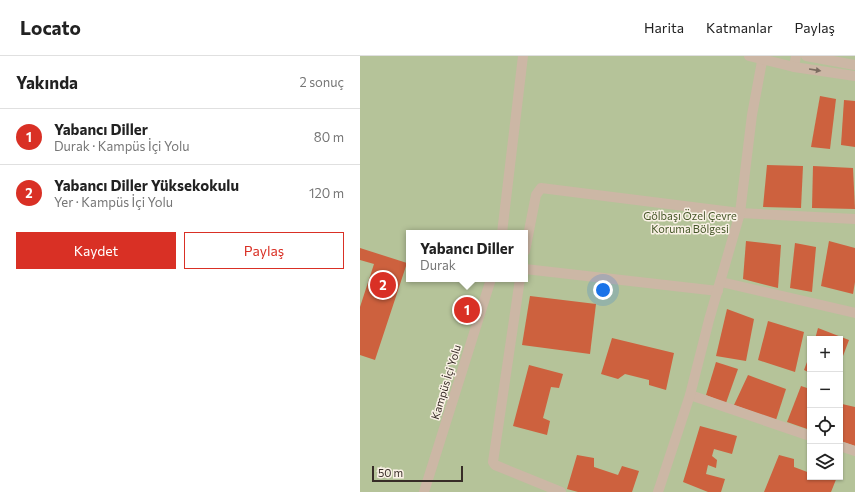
<!DOCTYPE html>
<html lang="tr">
<head>
<meta charset="utf-8">
<style>
	body { margin:0; font-family:Commissioner,sans-serif; background:#f2f2f2; color:#222 }
	.controls { position:absolute; right:12px; bottom:12px; display:grid; overflow:hidden; border-radius:0px; box-shadow:0 1px 3px #0004 }
	.controls button { width:36px; height:36px; display:grid; place-items:center; padding:0; border:0; border-bottom:1px solid #e0e0e0; background:#fff; color:#222; font:20px sans-serif }
	.scale { position:absolute; left:12px; bottom:10px; width:91px; box-sizing:border-box; padding-left:4px; border:2px solid #372c27; border-top:0; font-size:11px; line-height:14px; white-space:nowrap; color:#372c27; -webkit-text-stroke:3px #faf1e6; paint-order:stroke }
	.you { position:absolute; left:243px; top:234px; width:14px; height:14px; margin:-10px; border:3px solid #fff; border-radius:50%; background:#1a73e8; box-shadow:0 0 0 6px #1a73e833 }
	.badge { display:grid; place-items:center; width:26px; height:26px; border-radius:50%; background:#d93025; color:#fff; font-size:13px; font-weight:700 }
	.pin { position:absolute; translate:-50% -50%; border:2px solid #fff; box-shadow:0 1px 4px #0006 }
	.popup { position:absolute; left:46px; top:174px; width:122px; height:52px; box-sizing:border-box; display:grid; place-content:center; border-radius:0px; background:#fff; filter:drop-shadow(0 1px 3px #0005); font-size:13px; white-space:nowrap; color:#767676 }
	.popup b { font-size:15px; color:#222 }
	.popup::after { content:''; position:absolute; left:50%; top:100%; margin-left:-8px; border:8px solid transparent; border-top-color:#fff }
	.list { margin:0; padding:0; list-style:none }
	h2 { display:flex; justify-content:space-between; align-items:center; height:52px; margin:0; padding:0 16px; font-size:17px }
	h2 small { font-size:13px; font-weight:400; color:#767676 }
	.list li { display:grid; grid-template-columns:26px 1fr auto; gap:12px; align-items:center; box-sizing:border-box; height:56px; padding:0 16px; border-top:1px solid #e0e0e0 }
	.list b { display:block; font-size:15px; white-space:nowrap }
	.list p { margin:0; font-size:13px; white-space:nowrap; color:#767676 }
	.list em { font-size:13px; font-style:normal; color:#767676 }
	.actions { display:flex; gap:8px; padding:12px 16px }
	.actions a { flex:1; padding:9px 0; border:1px solid #d93025; border-radius:0px; text-align:center; font-size:14px; color:#d93025 }
	.actions .main { background:#d93025; color:#fff }
	.icon { flex:none; width:22px; height:22px; fill:none; stroke:currentColor; stroke-width:2; stroke-linecap:round; stroke-linejoin:round }
	.map { position:relative; flex:none; width:495px; height:436px; overflow:hidden }
	header { display:flex; align-items:center; gap:24px; box-sizing:border-box; height:56px; padding:0 20px; background:#fff; border-bottom:1px solid #e0e0e0 }
	header strong { font-size:19px }
	nav { display:flex; gap:22px; margin-inline-start:auto; font-size:14px }
	main { display:flex }
	aside { flex:1; background:#fff }
	.map>svg:first-child { display:block }
</style>
</head>
<body>
<header>
<strong>Locato</strong>
<nav><a>Harita</a><a>Katmanlar</a><a>Paylaş</a></nav>
</header>
<main>
<aside>
<h2>Yakında<small>2 sonuç</small></h2>
<ul class="list">
<li><span class="badge">1</span><div><b>Yabancı Diller</b><p>Durak · Kampüs İçi Yolu</p></div><em>80 m</em></li>
<li><span class="badge">2</span><div><b>Yabancı Diller Yüksekokulu</b><p>Yer · Kampüs İçi Yolu</p></div><em>120 m</em></li>
</ul>
<div class="actions"><a class="main">Kaydet</a><a>Paylaş</a></div>
</aside>
<div class="map">
<svg width="495" height="436" viewBox="0 0 495 436">
	<rect width="100%" height="100%" fill="#f3e7da"/>
	<path fill="#b5c399" fill-rule="evenodd" d="M0,0H495V436H0ZM49,177H165V223H49ZM450,283H480V421H450Z"/>
	<g fill="#cd613e">
		<polygon points="460,40 476,43 470,93 451,91"/>
		<polygon points="484,44 495,45 495,91 481,89"/>
		<polygon points="407,109 443,110 441,152 403,151"/>
		<polygon points="453,110 493,112 495,153 452,152"/>
		<polygon points="386,185 421,189 418,232 383,223"/>
		<polygon points="469,185 495,192 495,226 493,238 461,230"/>
		<polygon points="435,187 456,191 452,236 430,232"/>
		<polygon points="0,192 47,207 15,304 0,299 0,251 14,208 0,204"/>
		<polygon points="170,240 236,248 230,298 162,289"/>
		<polygon points="367,253 394,263 386,305 356,300"/>
		<polygon points="408,265 444,276 435,316 398,304"/>
		<polygon points="458,272 489,284 480,308 480,283 455,283"/>
		<polygon points="252,282 314,297 306,334 289,329 289,324 265,318 258,323 241,318"/>
		<polygon points="450,298 450,317 444,314"/>
		<polygon points="356,306 378,313 366,347 346,339"/>
		<polygon points="169,309 203,318 199,332 191,331 183,362 190,365 187,379 153,370"/>
		<polygon points="388,319 426,333 416,364 374,349"/>
		<polygon points="441,330 450,333 450,374 427,366"/>
		<polygon points="482,348 495,351 495,390 480,385 480,353"/>
		<polygon points="340,370 377,380 372,398 354,393 352,400 357,404 356,412 348,409 346,418 365,423 361,436 348,436 323,426"/>
		<polygon points="217,399 234,402 234,411 258,419 262,410 279,415 272,436 218,436 207,433"/>
		<polygon points="419,399 434,403 434,411 450,417 450,421 477,421 471,436 404,436"/>
	</g>
	<g fill="none" stroke-linecap="round" stroke-linejoin="round">
		<g stroke="#ccb7a5" stroke-width="10">
			<polyline points="434,11 436,0"/>
			<polyline points="142,177 163,0"/>
			<polyline points="165,195 176,139 181,132 380,157 495,163"/>
			<polyline points="165,213 358,235"/>
			<polyline points="160,223 133,406 135,409 201,436"/>
			<polyline points="361,226 495,257"/>
			<polyline points="330,339 450,380"/>
			<polyline points="480,390 495,395"/>
			<polyline points="64,436 131,223"/>
			<polyline points="298,436 330,339 349,264 380,157 392,59 403,0"/>
		</g>
		<g stroke="#ccb7a5" stroke-width="10">
			<polyline points="389,0 434,11 495,20"/>
			<polyline points="446,0 495,9"/>
		</g>
	</g>
	<defs><path id="oneway-solid" d="M-6-.8H1V-3.2L6.5 0L1 3.2V.8H-6Z"/></defs>
	<use fill="#7a6b60" href="#oneway-solid" transform="translate(455 14) rotate(9)"/>
	<g text-anchor="middle" stroke-width="3" stroke-linejoin="round" paint-order="stroke">
		<g font-size="11" fill="#465729" stroke="#faf1e6">
			<text x="330" y="164">Gölbaşı Özel Çevre<tspan x="330" dy="13">Koruma Bölgesi</tspan></text>
		</g>
		<g font-size="11" fill="#372c27" stroke="#faf1e6">
			<text transform="translate(86 326) rotate(-73)" y="4">Kampüs İçi Yolu</text>
		</g>
	</g>
</svg>
<div class="controls">
<button>+</button>
<button>−</button>
<button><svg class="icon" aria-label="locate" viewBox="0 0 24 24"><circle cx="12" cy="12" r="6"/><path d="M12 2v4M12 18v4M2 12h4M18 12h4"/></svg></button>
<button><svg class="icon" aria-label="layers" viewBox="0 0 24 24"><path d="M12 4l9 5-9 5-9-5zM3 14l9 5 9-5"/></svg></button>
</div>
<div class="scale">50 m</div>
<div class="you"></div>
<div class="pin badge" style="left:107px;top:254px">1</div>
<div class="popup"><b>Yabancı Diller</b>Durak</div>
<div class="pin badge" style="left:23px;top:229px">2</div>
</div>
</main>
</body>
</html>
